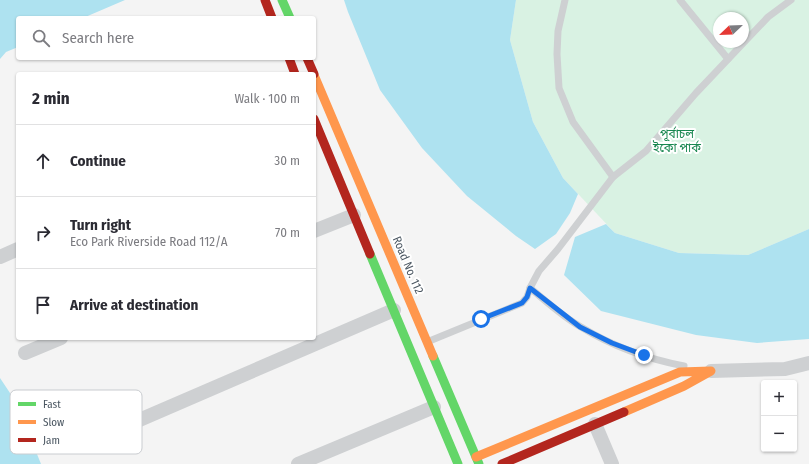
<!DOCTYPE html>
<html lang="en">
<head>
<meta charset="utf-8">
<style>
	body { margin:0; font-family:"Fira Sans Condensed","Noto Sans Bengali",sans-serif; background:#f2f2f3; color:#2b2b33 }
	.controls { position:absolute; right:12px; bottom:12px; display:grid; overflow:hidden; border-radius:4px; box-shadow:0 1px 3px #0004 }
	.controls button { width:36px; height:36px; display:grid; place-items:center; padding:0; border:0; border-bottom:1px solid #e1e1e2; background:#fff; color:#2b2b33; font:20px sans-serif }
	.compass { position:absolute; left:713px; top:12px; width:36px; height:36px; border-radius:50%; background:#fff; box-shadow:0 1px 3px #0004; rotate:247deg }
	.stop { position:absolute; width:12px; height:12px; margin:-9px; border:3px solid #1a73e8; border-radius:50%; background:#fff }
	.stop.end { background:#1a73e8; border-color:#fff; box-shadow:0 1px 4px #0008 }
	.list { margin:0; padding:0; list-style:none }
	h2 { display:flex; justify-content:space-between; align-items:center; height:52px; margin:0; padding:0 16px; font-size:17px }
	h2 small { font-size:13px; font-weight:400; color:#7c7c81 }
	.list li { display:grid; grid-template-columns:26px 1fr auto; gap:12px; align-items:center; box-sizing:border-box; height:72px; padding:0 16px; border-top:1px solid #e1e1e2 }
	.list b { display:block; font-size:15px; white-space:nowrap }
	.list p { margin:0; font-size:13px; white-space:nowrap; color:#7c7c81 }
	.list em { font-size:13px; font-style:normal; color:#7c7c81 }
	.icon { flex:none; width:22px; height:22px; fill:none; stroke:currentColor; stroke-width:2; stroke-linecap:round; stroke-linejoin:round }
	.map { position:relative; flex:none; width:809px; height:464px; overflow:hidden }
	.search { position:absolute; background:#fff; box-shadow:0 1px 3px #0004; left:16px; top:16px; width:300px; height:44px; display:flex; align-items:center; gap:10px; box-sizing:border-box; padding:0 14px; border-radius:4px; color:#7c7c81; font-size:15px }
	.panel { position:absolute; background:#fff; box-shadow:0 1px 3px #0004; left:16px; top:72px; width:300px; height:268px; border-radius:4px }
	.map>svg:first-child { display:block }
</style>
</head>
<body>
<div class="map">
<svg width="809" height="464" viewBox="0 0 809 464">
	<rect width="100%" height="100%" fill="#f4f4f4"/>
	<path fill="#d9f2e3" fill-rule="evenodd" d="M516,0H809V229L748,255L679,253L615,233L563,178L533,122L510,40ZM719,18H743V42H719Z"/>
	<g fill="#aee2f0">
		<polygon points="0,0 125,0 83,18 18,18 18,47 6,52 0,59"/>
		<polygon points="344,0 516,0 510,40 533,122 563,178 578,194 570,213 556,234 535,249 516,236 467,196 422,148 380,90 348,12"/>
		<polygon points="606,224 615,233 679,253 748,255 809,229 809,339 757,343 696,335 601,311 564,275 575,237"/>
		<polygon points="0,378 16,402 41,464 0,464"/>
	</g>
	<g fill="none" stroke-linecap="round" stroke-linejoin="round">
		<g stroke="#ced0d2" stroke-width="7">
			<polyline points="565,0 558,31 557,54 559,88 573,122 613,177"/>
			<polyline points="680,0 728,59"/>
			<path d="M530,288C546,301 563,317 581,327C612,346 648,359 684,366"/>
			<polyline points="427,342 522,303 527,297 530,288 539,271 558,249 613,177 646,151 696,93 768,17 791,0"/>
		</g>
		<g stroke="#ced0d2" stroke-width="14">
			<polyline points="314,231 354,215"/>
			<polyline points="0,257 18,249"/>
			<polyline points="25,353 61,338"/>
			<polyline points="711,371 785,369 809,363"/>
			<polyline points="595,424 612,464"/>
			<polyline points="93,440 394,310"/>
			<polyline points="298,464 434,407"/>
		</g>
		<g stroke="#63d668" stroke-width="9">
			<polyline points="282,0 290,18"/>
			<polyline points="370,254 458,464"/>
			<polyline points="433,356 479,464"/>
		</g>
		<g stroke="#ff974d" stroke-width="9">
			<polyline points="314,75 433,356"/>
			<polyline points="476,457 680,372 711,371 684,386 624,412"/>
		</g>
		<g stroke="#b3261e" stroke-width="9">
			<polyline points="265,0 272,18"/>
			<polyline points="289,58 295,74"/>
			<polyline points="307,58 314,74"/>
			<polyline points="314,119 370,254"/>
			<polyline points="502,464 624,412"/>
		</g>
	</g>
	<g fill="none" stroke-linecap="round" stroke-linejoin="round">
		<polyline stroke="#1a73e8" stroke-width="5" points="481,319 522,303 527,297 530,288 580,327 612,343 644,355"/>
	</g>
	<g text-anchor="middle" stroke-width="4" stroke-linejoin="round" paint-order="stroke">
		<g font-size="12" fill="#17864f" stroke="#fff">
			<text x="677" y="138">পূর্বাচল<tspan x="677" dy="14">ইকো পার্ক</tspan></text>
		</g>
		<g font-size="12" fill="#4a5661" stroke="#fff">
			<text transform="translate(408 265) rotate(67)" y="4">Road No. 112</text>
		</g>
	</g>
	<rect x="10" y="390" width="132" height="64" rx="6" fill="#fff" stroke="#c9ccd0" stroke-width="1"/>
	<rect x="18" y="402" width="18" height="4" fill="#63d668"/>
	<rect x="18" y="420" width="18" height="4" fill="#ff974d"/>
	<rect x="18" y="438" width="18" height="4" fill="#b3261e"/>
	<g font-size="11" fill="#4a5661">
		<text x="43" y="408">Fast</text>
		<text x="43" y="426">Slow</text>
		<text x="43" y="444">Jam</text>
	</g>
</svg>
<div class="controls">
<button>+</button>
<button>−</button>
</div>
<svg class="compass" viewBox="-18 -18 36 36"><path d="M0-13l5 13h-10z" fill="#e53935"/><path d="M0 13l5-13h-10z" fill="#7c7c81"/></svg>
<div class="stop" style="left:481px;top:319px"></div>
<div class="stop end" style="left:644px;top:355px"></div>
<div class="search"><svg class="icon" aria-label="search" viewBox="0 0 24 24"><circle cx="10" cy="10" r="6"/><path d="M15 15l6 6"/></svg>Search here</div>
<section class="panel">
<h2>2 min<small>Walk · 100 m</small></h2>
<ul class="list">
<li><svg class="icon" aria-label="ahead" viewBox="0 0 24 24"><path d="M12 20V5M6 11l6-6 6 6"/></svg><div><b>Continue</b></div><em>30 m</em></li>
<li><svg class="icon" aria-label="right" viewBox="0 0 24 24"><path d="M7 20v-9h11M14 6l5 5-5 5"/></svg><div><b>Turn right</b><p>Eco Park Riverside Road 112/A</p></div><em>70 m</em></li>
<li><svg class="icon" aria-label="arrive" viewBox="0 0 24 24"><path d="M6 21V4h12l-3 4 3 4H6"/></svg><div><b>Arrive at destination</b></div></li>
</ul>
</section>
</div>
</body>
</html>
